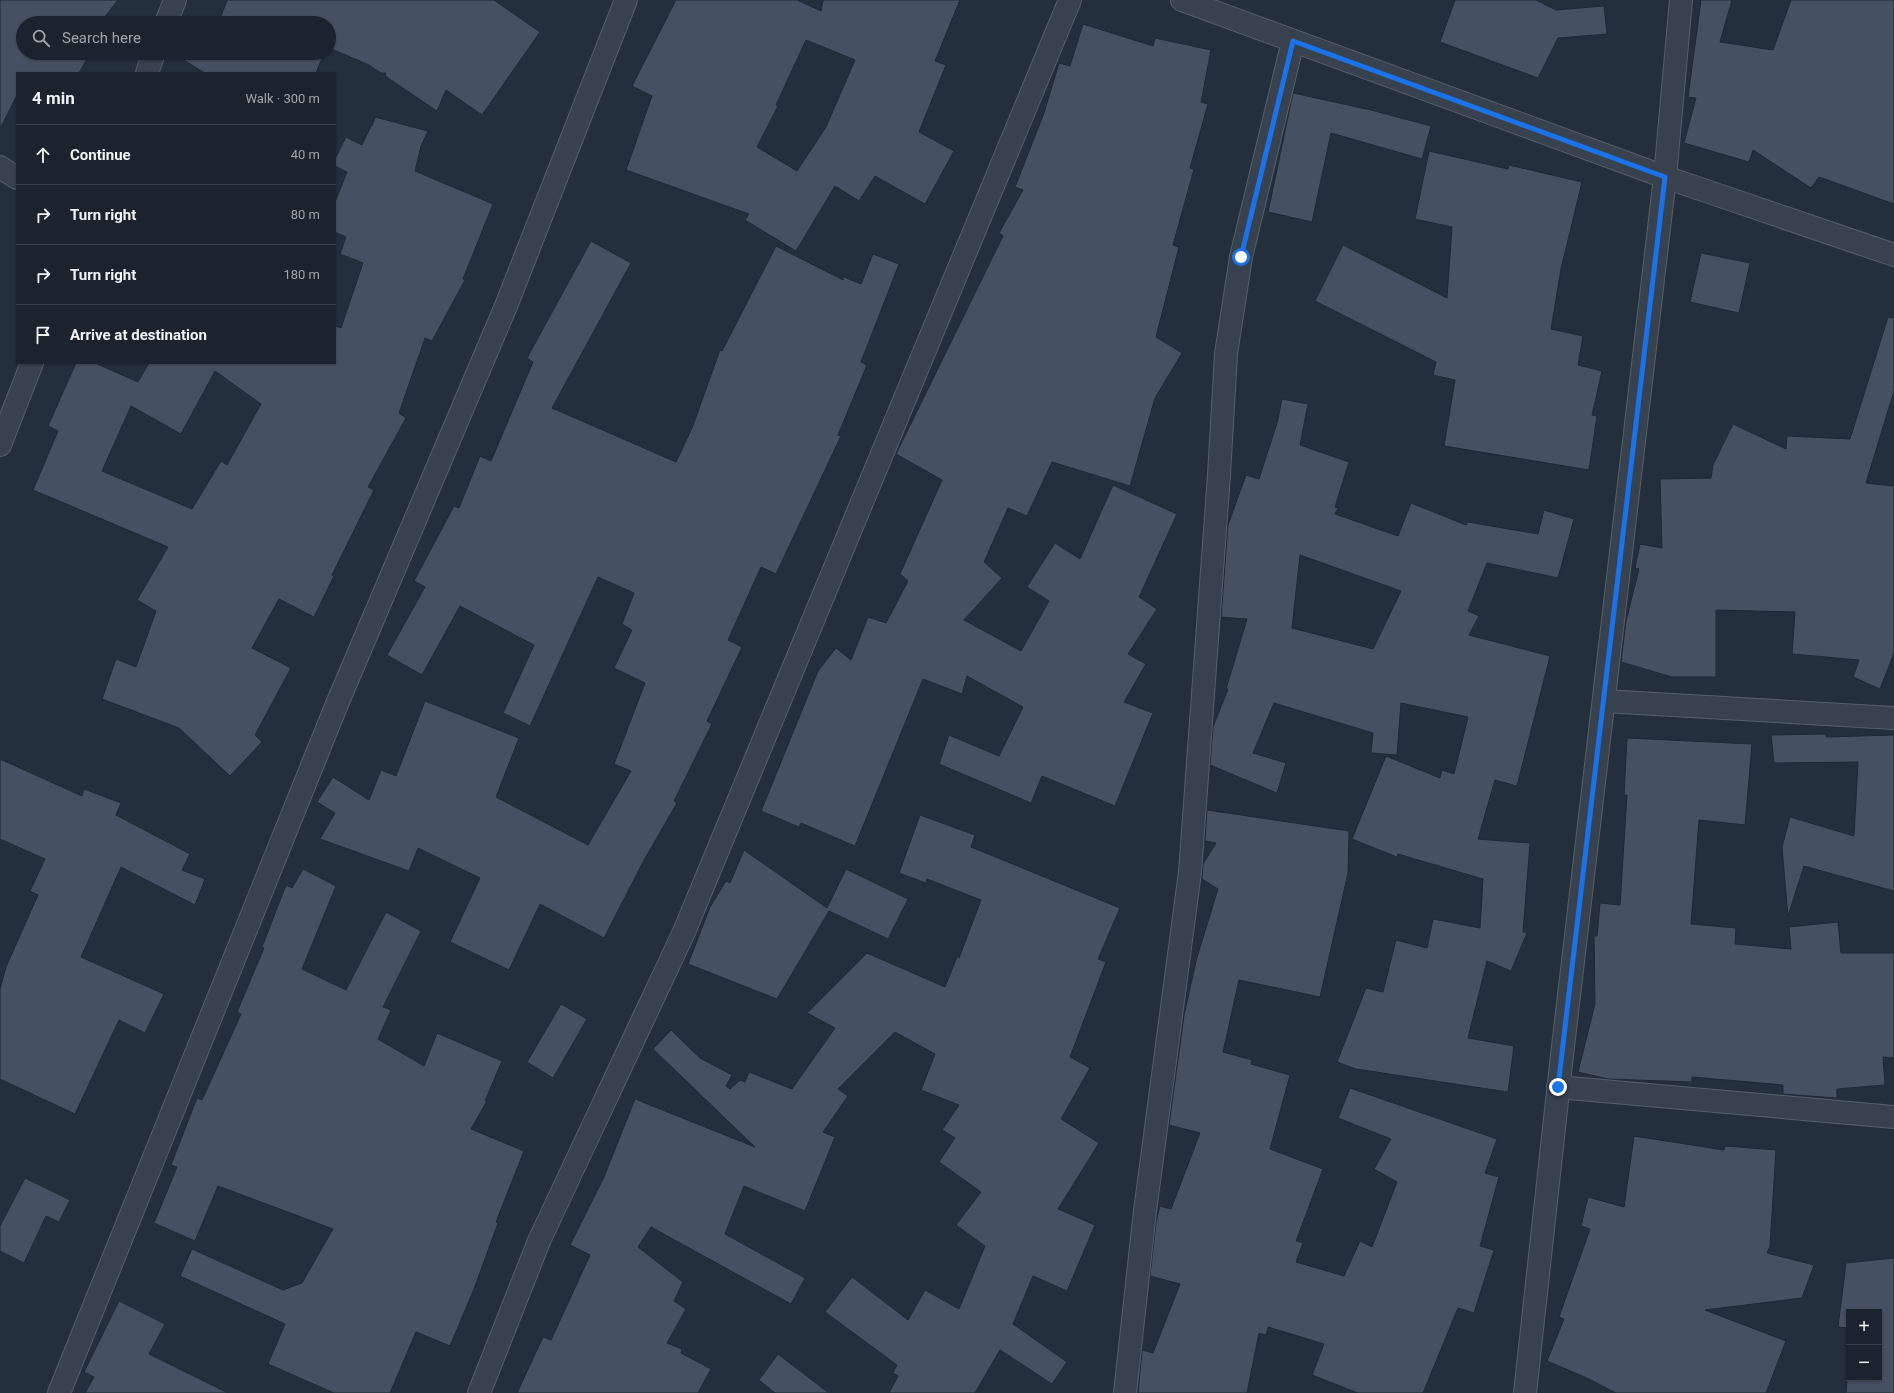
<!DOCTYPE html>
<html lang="en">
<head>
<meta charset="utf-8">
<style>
	body { margin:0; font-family:Roboto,sans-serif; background:#242b36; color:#f1f3f6 }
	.controls { position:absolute; right:12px; bottom:12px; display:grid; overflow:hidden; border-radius:0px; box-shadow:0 1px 3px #0004 }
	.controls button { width:36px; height:36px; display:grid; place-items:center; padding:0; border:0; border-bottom:1px solid #39404a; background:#1b232e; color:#f1f3f6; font:20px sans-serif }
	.stop { position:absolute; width:12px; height:12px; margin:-9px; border:3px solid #1a73e8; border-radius:50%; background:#fff }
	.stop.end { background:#1a73e8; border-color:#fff; box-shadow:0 1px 4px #0008 }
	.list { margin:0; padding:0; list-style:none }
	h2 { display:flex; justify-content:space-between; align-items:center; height:52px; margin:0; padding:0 16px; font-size:17px }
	h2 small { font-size:13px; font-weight:400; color:#a0a4aa }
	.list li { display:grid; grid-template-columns:26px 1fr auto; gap:12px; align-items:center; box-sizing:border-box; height:60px; padding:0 16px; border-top:1px solid #39404a }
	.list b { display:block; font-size:15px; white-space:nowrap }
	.list em { font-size:13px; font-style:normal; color:#a0a4aa }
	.icon { flex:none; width:22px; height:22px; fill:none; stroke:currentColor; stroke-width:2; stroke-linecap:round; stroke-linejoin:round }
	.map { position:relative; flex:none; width:1894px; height:1393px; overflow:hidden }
	.search { position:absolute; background:#1b232e; box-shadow:0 1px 3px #0004; left:16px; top:16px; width:320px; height:44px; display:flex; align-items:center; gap:10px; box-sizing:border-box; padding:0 14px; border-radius:22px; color:#a0a4aa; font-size:15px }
	.panel { position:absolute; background:#1b232e; box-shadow:0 1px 3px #0004; left:16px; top:72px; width:320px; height:292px; border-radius:0px }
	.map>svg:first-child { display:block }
</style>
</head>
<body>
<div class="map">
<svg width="1894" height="1393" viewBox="0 0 1894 1393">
	<rect width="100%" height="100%" fill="#242f3e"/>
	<g fill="#455162" stroke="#1f2835" fill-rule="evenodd">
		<polygon points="0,0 118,0 100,23 23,23 23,53 90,53 79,73 17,73 17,95 0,129"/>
		<polygon points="227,0 494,0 540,32 482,115 446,90 437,111 385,76 386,73 381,73 367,64 329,48 329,23 204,23 208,16 219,22"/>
		<path d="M676,0H797L821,11L823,0H960L935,61L946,65L919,132L954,151L925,204L875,176L859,201L835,186L796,251L745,220L749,214L626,170L652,96L632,86ZM806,40L855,60L826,127L797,171L757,147L778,106L776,105Z"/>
		<polygon points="1455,0 1536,0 1556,10 1604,6 1607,34 1558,38 1538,78 1440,42"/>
		<polygon points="1701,0 1732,0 1720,42 1773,50 1791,0 1894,0 1894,204 1819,177 1811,188 1753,150 1749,162 1684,143 1696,98 1688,97"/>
		<polygon points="1083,24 1153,46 1155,38 1211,50 1201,102 1208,104 1190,168 1194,169 1173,245 1179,247 1156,337 1182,353 1155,398 1130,486 1052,462 1027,516 1008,508 984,562 1002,578 964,620 1021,651 1049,601 1027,587 1055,543 1080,559 1113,485 1177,514 1139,597 1157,609 1128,654 1146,664 1124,702 1153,713 1115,806 1042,776 1031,803 939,764 949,735 999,756 1023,707 967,676 962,694 923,679 855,846 801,823 799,827 761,811 818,671 836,648 851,660 868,617 886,623 908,581 900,574 942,480 896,454 1003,236 999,233 1023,190 1015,187 1044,113 1059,63 1070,66"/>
		<polygon points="186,53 324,53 316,73 205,73 182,59"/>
		<polygon points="1293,93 1371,110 1431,126 1422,159 1331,133 1312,222 1268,212"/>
		<path d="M375,117L428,131L421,146L415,171L493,204L463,279L465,280L432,341L425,338L399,413L406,418L368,487L374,490L332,575L334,576L314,617L279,599L252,648L291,668L255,735L262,742L230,776L179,728L102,699L116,659L136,667L156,611L137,600L168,547L33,490L58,431L48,426L76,363H95L138,382L149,363H335V326L341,328L363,263L340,254L346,237L335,232V202L347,172L335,166V159L346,137L362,145L371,126H372ZM215,371L261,404L227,465L221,461L192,509L102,471L131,406L181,434Z"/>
		<polygon points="1429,151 1508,169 1509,165 1582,182 1561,269 1551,329 1583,336 1578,365 1602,371 1592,415 1597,416 1589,470 1444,446 1455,380 1433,375 1436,362 1315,301 1343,245 1447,298 1452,227 1415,219"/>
		<polygon points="591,241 631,263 552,408 676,462 692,428 720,350 722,351 776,246 843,280 844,277 861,284 873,254 899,264 861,362 867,365 838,435 841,436 776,574 761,567 728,640 742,647 707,721 712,724 674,801 677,803 643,862 604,938 540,904 509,970 450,942 480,878 418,848 409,871 320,839 335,813 317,802 333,777 369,800 381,770 396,776 425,701 519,738 496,797 588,845 631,771 614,764 645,683 614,668 632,630 622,624 634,593 598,577 530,726 503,713 534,645 460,606 422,675 387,655 425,587 414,581 454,506 459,508 480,456 491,461 533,362 527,358"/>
		<polygon points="1701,253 1750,263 1739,313 1690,302"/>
		<polygon points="1888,317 1894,318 1894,391 1866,483 1894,486 1894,653 1880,689 1853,677 1859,660 1792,654 1795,612 1716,610 1716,677 1672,677 1621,662 1626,621 1639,569 1635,568 1640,544 1662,548 1660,479 1711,478 1713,465 1733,424 1786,449 1787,436 1850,439"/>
		<path d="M1282,399L1308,404L1300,445L1349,462L1335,507L1338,508L1335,514L1398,536L1411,503L1466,525L1468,522L1538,534L1544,510L1574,519L1558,578L1487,563L1468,611L1479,616L1469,635L1550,656L1517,786L1495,780L1478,839L1530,843L1523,932L1527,933L1511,971L1487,961L1468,1038L1514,1046L1508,1092L1356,1069L1337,1062L1366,988L1383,992L1396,940L1427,948L1433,919L1480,928L1483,879L1398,854L1397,857L1352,839L1386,756L1440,778L1442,770L1454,774L1468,717L1401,703L1397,755L1371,753L1373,733L1274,703L1253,753L1286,763L1277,793L1210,765L1213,727L1228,689H1226L1247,619L1221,617L1228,525L1246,475L1259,479L1277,423ZM1300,555L1401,591L1373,649L1292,628Z"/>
		<polygon points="1826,734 1826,737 1894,735 1894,891 1804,866 1788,916 1782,847 1790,817 1854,836 1858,762 1774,763 1771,735"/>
		<polygon points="1627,738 1752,744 1745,825 1699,820 1691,924 1736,928 1735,944 1791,949 1789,927 1838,922 1841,953 1894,953 1894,1058 1883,1057 1885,1085 1837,1089 1837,1098 1783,1094 1783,1085 1692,1077 1692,1082 1608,1079 1578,1072 1595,1004 1594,936 1597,936 1600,903 1620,905 1627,795 1624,795"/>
		<polygon points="0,759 82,796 84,789 121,803 116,815 190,854 182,870 205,879 195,905 121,867 81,957 164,994 145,1033 119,1020 75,1114 0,1079 0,989 6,967 38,895 30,891 45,859 0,839"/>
		<polygon points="1207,810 1349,831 1348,873 1320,997 1239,980 1223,1052 1252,1060 1251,1064 1290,1075 1270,1149 1323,1169 1296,1241 1303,1243 1296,1262 1344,1276 1360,1241 1372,1247 1397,1182 1374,1169 1391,1139 1338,1118 1350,1088 1497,1139 1485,1173 1499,1177 1480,1246 1494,1250 1474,1313 1458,1308 1423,1393 1358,1393 1312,1375 1324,1344 1268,1327 1266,1335 1259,1333 1247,1393 1138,1393 1142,1350 1153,1353 1180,1284 1150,1276 1156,1222 1160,1206 1171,1209 1200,1133 1169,1125 1184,1015 1197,957 1218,889 1202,879 1203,864 1216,843 1205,841"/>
		<polygon points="920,815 975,835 971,847 1120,908 1098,959 1106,962 1070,1057 1090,1068 1061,1119 1099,1143 1058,1209 1095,1225 1067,1291 1033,1276 1013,1324 1067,1362 1052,1384 1000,1350 975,1393 889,1393 898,1376 893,1373 897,1365 825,1312 852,1277 908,1320 925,1290 959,1309 985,1246 956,1225 981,1192 939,1162 955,1138 942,1130 959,1105 921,1090 935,1054 895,1032 838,1089 848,1096 823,1132 835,1137 805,1211 744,1186 725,1234 805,1278 791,1304 651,1227 638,1247 683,1282 674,1301 686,1309 667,1343 682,1349 681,1353 711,1369 698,1393 517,1393 543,1337 551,1340 590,1255 570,1245 604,1177 635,1099 755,1147 653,1049 671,1030 700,1058 732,1075 726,1086 730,1089 740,1080 745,1082 749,1072 792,1089 835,1028 807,1013 867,953 945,987 957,957 959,958 981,900 927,879 926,883 899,873"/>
		<polygon points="744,850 827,908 846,869 908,899 888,939 829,911 777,999 688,964 710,907 726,881 730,883"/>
		<polygon points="303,869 336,886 302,969 346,990 386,912 421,931 383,1007 391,1010 378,1039 424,1066 437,1033 502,1061 485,1101 487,1101 471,1129 524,1151 496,1222 498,1223 474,1289 450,1346 416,1332 390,1393 334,1393 268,1364 285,1324 180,1276 192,1249 283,1290 302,1283 333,1229 218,1186 195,1241 154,1223 177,1167 171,1165 197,1098 202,1100 241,1014 237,1012 264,948 262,947 286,885 292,888"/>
		<polygon points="561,1004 587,1019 553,1078 527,1062"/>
		<polygon points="1634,1136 1724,1150 1725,1146 1776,1150 1770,1246 1767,1253 1814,1265 1802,1298 1705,1310 1786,1341 1766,1393 1616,1393 1587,1378 1547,1361 1564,1319 1559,1317 1590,1229 1581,1226 1588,1197 1624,1207"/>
		<polygon points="25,1178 70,1200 59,1222 46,1216 24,1263 0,1251 0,1226"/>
		<polygon points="1894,1258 1894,1393 1846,1393 1849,1359 1849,1378 1879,1378 1879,1312 1849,1312 1849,1328 1838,1327 1846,1263"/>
		<polygon points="119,1301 165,1324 149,1354 228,1393 85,1393 94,1377 84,1372"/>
		<polygon points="778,1354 829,1393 775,1393 759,1380"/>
	</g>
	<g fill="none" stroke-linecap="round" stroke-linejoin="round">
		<g stroke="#565f6c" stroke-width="24">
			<g id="minor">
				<polyline points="1182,0 1665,177 1894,255"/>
				<polyline points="166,23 175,0"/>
				<polyline points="147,73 154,53"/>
				<polyline points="0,167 17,178"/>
				<polyline points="0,445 32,363"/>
				<polyline points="1604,701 1894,718"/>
				<polyline points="1558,1087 1894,1117"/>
				<polyline points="59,1393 337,704 506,306 626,0"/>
				<polyline points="479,1393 539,1241 684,932 1070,0"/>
				<polyline points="1125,1393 1145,1211 1190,872 1219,475 1226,354 1241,257 1293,41"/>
				<polyline points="1525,1393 1562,1055 1665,177 1681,0"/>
			</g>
		</g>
		<use href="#minor" stroke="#38414e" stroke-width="22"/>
	</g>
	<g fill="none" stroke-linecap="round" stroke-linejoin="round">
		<polyline stroke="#1a73e8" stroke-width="5" points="1241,257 1293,41 1665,177 1558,1087"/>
	</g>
</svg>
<div class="controls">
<button>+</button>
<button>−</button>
</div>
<div class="stop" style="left:1241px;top:257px"></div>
<div class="stop end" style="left:1558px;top:1087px"></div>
<div class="search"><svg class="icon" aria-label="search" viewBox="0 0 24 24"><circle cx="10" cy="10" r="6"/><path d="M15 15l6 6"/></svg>Search here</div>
<section class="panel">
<h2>4 min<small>Walk · 300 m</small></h2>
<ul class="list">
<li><svg class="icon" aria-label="ahead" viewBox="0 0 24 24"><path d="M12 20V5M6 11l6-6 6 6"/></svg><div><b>Continue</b></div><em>40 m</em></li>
<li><svg class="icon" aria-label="right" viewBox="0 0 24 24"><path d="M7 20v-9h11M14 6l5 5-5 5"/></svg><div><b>Turn right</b></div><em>80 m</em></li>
<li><svg class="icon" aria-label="right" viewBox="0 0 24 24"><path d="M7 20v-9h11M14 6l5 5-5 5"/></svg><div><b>Turn right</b></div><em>180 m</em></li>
<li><svg class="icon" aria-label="arrive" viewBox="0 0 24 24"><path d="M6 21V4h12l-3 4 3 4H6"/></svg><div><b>Arrive at destination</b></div></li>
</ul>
</section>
</div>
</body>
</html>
